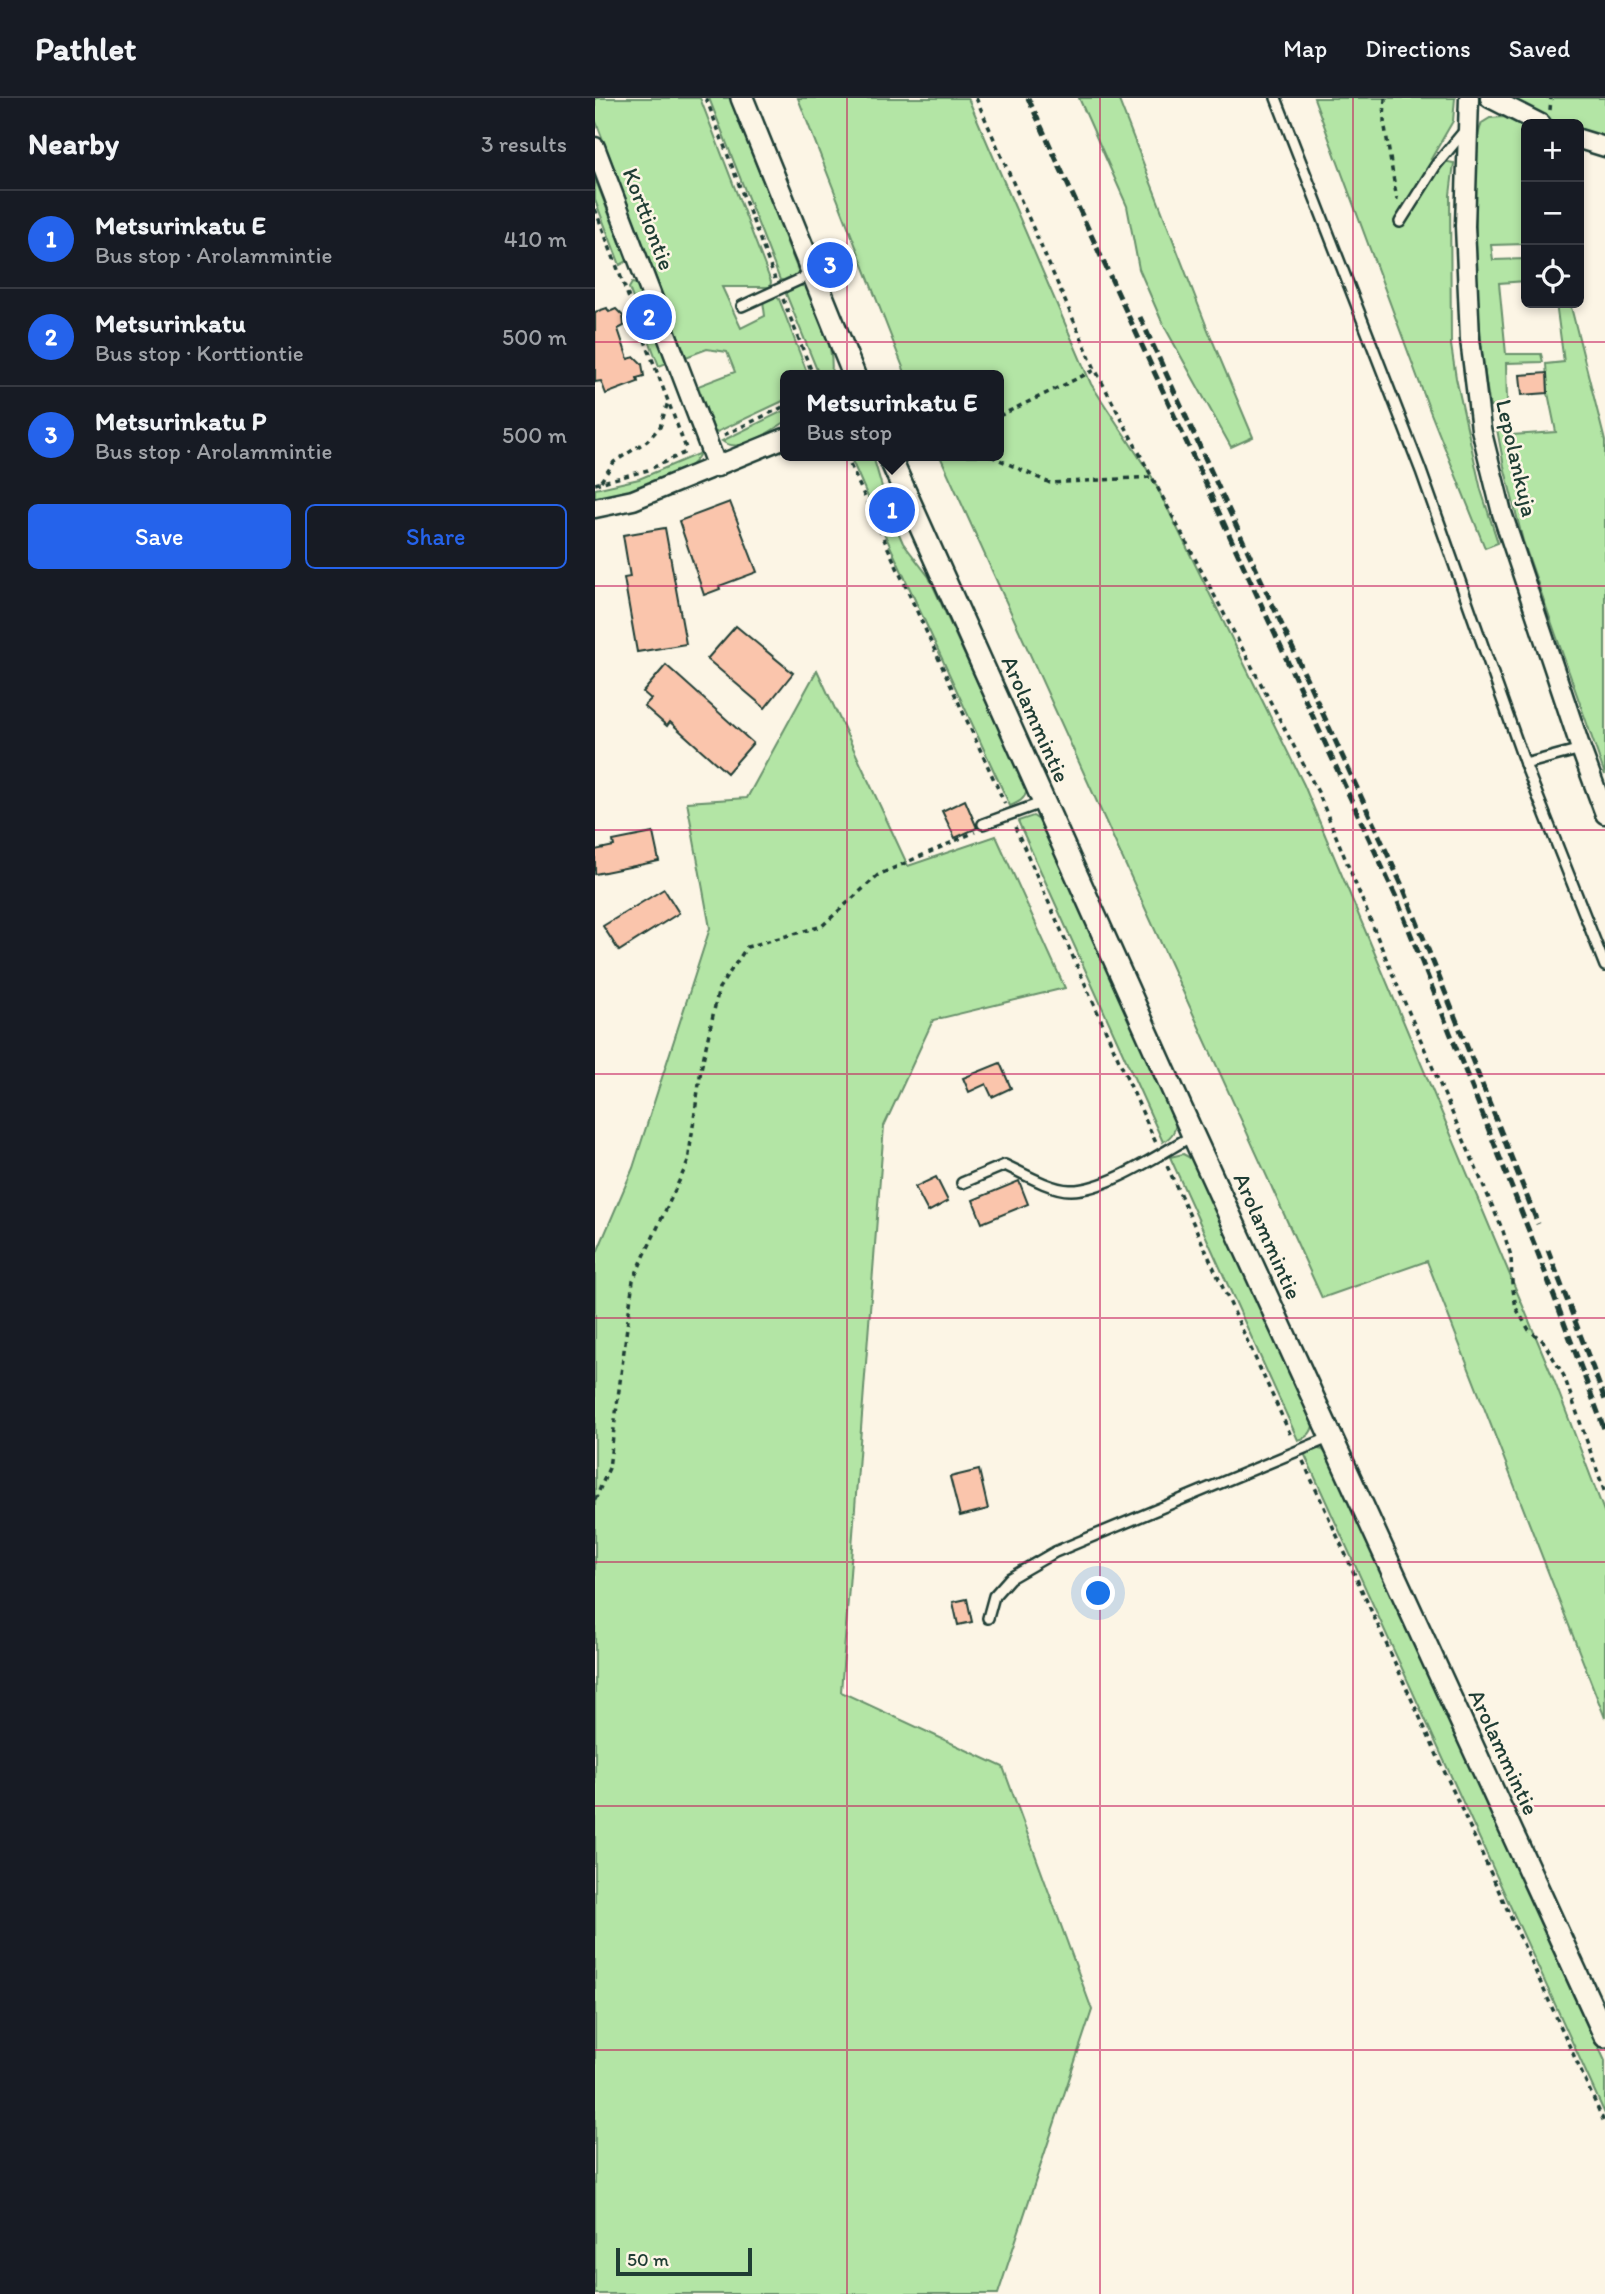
<!DOCTYPE html>
<html lang="en">
<head>
<meta charset="utf-8">
<style>
	body { margin:0; font-family:Itim,sans-serif; background:#20242c; color:#f1f3f6 }
	.controls { position:absolute; right:21px; top:21px; display:grid; overflow:hidden; border-radius:10px; box-shadow:0 4px 10px #0003 }
	.controls button { width:63px; height:63px; display:grid; place-items:center; padding:0; border:0; border-bottom:2px solid #363941; background:#171b24; color:#f1f3f6; font:35px sans-serif }
	.scale { position:absolute; left:21px; bottom:18px; width:136px; box-sizing:border-box; padding-left:7px; border:4px solid #1f3d34; border-top:0; font-size:19px; line-height:24px; white-space:nowrap; color:#1f3d34; -webkit-text-stroke:5px #fcf5e5; paint-order:stroke }
	.you { position:absolute; left:504px; top:1496px; width:24px; height:24px; margin:-18px; border:5px solid #fff; border-radius:50%; background:#1a73e8; box-shadow:0 0 0 10px #1a73e833 }
	.badge { display:grid; place-items:center; width:46px; height:46px; border-radius:50%; background:#2563eb; color:#fff; font-size:23px; font-weight:700 }
	.pin { position:absolute; translate:-50% -50%; border:4px solid #fff; box-shadow:0 2px 7px #0006 }
	.popup { position:absolute; left:185px; top:272px; width:224px; height:91px; box-sizing:border-box; display:grid; place-content:center; border-radius:10px; background:#171b24; filter:drop-shadow(0 2px 5px #0005); font-size:23px; white-space:nowrap; color:#9ea1a6 }
	.popup b { font-size:26px; color:#f1f3f6 }
	.popup::after { content:''; position:absolute; left:50%; top:100%; margin-left:-14px; border:14px solid transparent; border-top-color:#171b24 }
	.list { margin:0; padding:0; list-style:none }
	h2 { display:flex; justify-content:space-between; align-items:center; height:91px; margin:0; padding:0 28px; font-size:30px }
	h2 small { font-size:23px; font-weight:400; color:#9ea1a6 }
	.list li { display:grid; grid-template-columns:46px 1fr auto; gap:21px; align-items:center; box-sizing:border-box; height:98px; padding:0 28px; border-top:2px solid #363941 }
	.list b { display:block; font-size:26px; white-space:nowrap }
	.list p { margin:0; font-size:23px; white-space:nowrap; color:#9ea1a6 }
	.list em { font-size:23px; font-style:normal; color:#9ea1a6 }
	.actions { display:flex; gap:14px; padding:21px 28px }
	.actions a { flex:1; padding:16px 0; border:2px solid #2563eb; border-radius:10px; text-align:center; font-size:24px; color:#2563eb }
	.actions .main { background:#2563eb; color:#fff }
	.icon { flex:none; width:38px; height:38px; fill:none; stroke:currentColor; stroke-width:2; stroke-linecap:round; stroke-linejoin:round }
	.map { position:relative; flex:none; width:1010px; height:2196px; overflow:hidden }
	header { display:flex; align-items:center; gap:42px; box-sizing:border-box; height:98px; padding:0 35px; background:#171b24; border-bottom:2px solid #363941 }
	header strong { font-size:33px }
	nav { display:flex; gap:38px; margin-inline-start:auto; font-size:24px }
	main { display:flex }
	aside { flex:1; background:#171b24 }
	.map>svg:first-child { display:block }
</style>
</head>
<body>
<header>
<strong>Pathlet</strong>
<nav><a>Map</a><a>Directions</a><a>Saved</a></nav>
</header>
<main>
<aside>
<h2>Nearby<small>3 results</small></h2>
<ul class="list">
<li><span class="badge">1</span><div><b>Metsurinkatu E</b><p>Bus stop · Arolammintie</p></div><em>410 m</em></li>
<li><span class="badge">2</span><div><b>Metsurinkatu</b><p>Bus stop · Korttiontie</p></div><em>500 m</em></li>
<li><span class="badge">3</span><div><b>Metsurinkatu P</b><p>Bus stop · Arolammintie</p></div><em>500 m</em></li>
</ul>
<div class="actions"><a class="main">Save</a><a>Share</a></div>
</aside>
<div class="map">
<svg width="1010" height="2196" viewBox="0 0 1010 2196">
	<rect width="100%" height="100%" fill="#fcf5e5"/>
	<filter id="ink" filterUnits="userSpaceOnUse"><feTurbulence type="fractalNoise" baseFrequency=".0143" numOctaves="2"/><feDisplacementMap in="SourceGraphic" scale="14" xChannelSelector="R" yChannelSelector="G"/><feConvolveMatrix kernelMatrix="1 2 1 2 8 2 1 2 1" color-interpolation-filters="sRGB"/></filter>
	<g filter="url(#ink)">
		<g fill="#b3e5a5" stroke="#69916c" stroke-width="2">
			<polygon points="0,0 105,0 176,184 175,189 127,189 146,230 170,218 168,203 179,198 184,201 213,277 190,277 190,302 120,335 103,288 140,274 132,254 112,251 91,259 0,21"/>
			<polygon points="114,0 135,0 204,175 189,182 185,182"/>
			<polygon points="203,0 373,0 496,286 557,379 709,687 959,1282 1010,1416 1010,1620 832,1163 727,1200 345,358 404,358 404,277 311,277"/>
			<polygon points="484,0 523,0 613,232 658,339 636,349 567,224 544,171 532,108"/>
			<polygon points="719,0 860,0 858,23 836,61 859,65 855,97 856,247 861,280 886,392 903,445 890,450 835,313"/>
			<path d="M919,0H1010V42L984,35V26C955,26 941,17 919,0Z"/>
			<path d="M909,19L931,30V146L896,147L898,162L931,161V183L904,185L911,256H946L948,264L911,265L912,303L908,308L895,309C882,237 880,163 881,89C881,70 879,43 887,25L895,20Z"/>
			<polygon points="0,80 32,163 25,167 0,102"/>
			<polygon points="37,185 42,186 72,265 64,268 34,190"/>
			<path d="M203,187L211,189C222,216 241,247 236,277H224L191,196L192,191Z"/>
			<polygon points="961,205 975,205 1010,343 1010,677 928,443 909,368 902,331 914,326 916,337 961,334 953,295 951,266 969,264"/>
			<path d="M190,312V324C174,334 145,357 127,343Z"/>
			<path d="M105,355C94,383 27,395 0,401V391L44,381Z"/>
			<polygon points="255,358 278,358 293,410 280,415"/>
			<path d="M296,418L308,445L334,479L432,693C429,702 424,704 415,708L284,424Z"/>
			<polygon points="222,572 313,768 401,738 470,890 338,922 289,1028 246,1594 408,1669 497,1912 403,2196 0,2196 0,1159 38,1070 115,830 92,704 152,700"/>
			<path d="M438,718L444,722L581,1021C581,1032 578,1038 568,1044L423,723Z"/>
			<path d="M588,1056L599,1062L719,1324C717,1334 714,1339 703,1342L575,1059Z"/>
			<polygon points="719,1350 728,1352 734,1359 1010,1963 1010,2016 708,1353"/>
		</g>
		<g fill="#fac5ac" stroke="#1f3d34" stroke-width="2">
			<polygon points="12,210 14,214 21,211 28,218 29,228 23,231 33,261 40,259 47,266 49,278 42,280 43,284 11,296 6,283 0,284 0,214"/>
			<polygon points="952,275 953,295 927,297 925,277"/>
			<polygon points="135,404 162,474 124,488 125,491 109,497 84,423"/>
			<polygon points="70,430 91,546 42,554 29,480 35,479 28,437"/>
			<polygon points="141,528 198,575 170,610 112,561"/>
			<polygon points="71,567 158,645 132,675 75,624 72,628 49,608 56,601 48,594"/>
			<polygon points="370,702 382,730 360,740 347,713"/>
			<polygon points="58,735 64,763 0,776 0,752 19,748 18,743"/>
			<polygon points="69,791 84,815 24,853 8,828"/>
			<polygon points="405,965 416,990 397,999 391,986 374,994 368,980"/>
			<polygon points="341,1079 353,1103 333,1114 320,1089"/>
			<polygon points="424,1083 433,1106 387,1125 378,1102"/>
			<polygon points="384,1372 393,1411 365,1418 355,1379"/>
			<polygon points="372,1501 377,1524 363,1527 358,1504"/>
		</g>
		<g fill="none" stroke-linecap="round" stroke-linejoin="round">
			<g stroke="#1f3d34" stroke-width="14">
				<g id="service">
					<polyline points="681,0 826,373 930,666 1010,868"/>
					<polyline points="805,124 841,67 871,31"/>
					<polyline points="147,208 217,176"/>
					<polyline points="930,666 986,651"/>
					<polyline points="388,726 449,704"/>
					<path d="M367,1085L410,1067C427,1075 456,1092 475,1092C511,1093 566,1055 597,1038"/>
					<polyline points="393,1520 399,1498 415,1480 460,1454 736,1339"/>
				</g>
			</g>
			<g stroke="#1f3d34" stroke-width="23">
				<g id="minor">
					<polyline points="874,0 870,128 875,241 886,331 907,415 986,651 1010,716"/>
					<polyline points="895,0 946,26"/>
					<polyline points="984,41 1010,49"/>
					<polyline points="0,49 122,369"/>
					<polyline points="0,410 38,402 190,340"/>
				</g>
			</g>
			<g stroke="#1f3d34" stroke-width="26">
				<g id="tertiary">
					<polyline points="147,0 259,277"/>
					<polyline points="294,358 598,1037 1010,1938"/>
				</g>
			</g>
			<g stroke="#1f3d34" stroke-width="3.5" stroke-dasharray="5 5" stroke-linecap="butt">
				<polyline points="111,0 180,181"/>
				<polyline points="381,0 500,271 723,694 797,875 908,1133 916,1158 917,1185 921,1210 934,1232 948,1243 969,1278 1010,1395"/>
				<polyline points="790,0 789,23 802,102"/>
				<polyline points="955,12 956,0"/>
				<polyline points="0,111 92,353"/>
				<polyline points="188,201 218,277"/>
				<polyline points="404,318 500,272"/>
				<polyline points="129,337 190,308"/>
				<polyline points="251,358 410,706"/>
				<polyline points="396,358 455,385 557,379"/>
				<polyline points="6,383 19,364 52,343 65,329 73,304"/>
				<polyline points="0,386 53,372 93,353"/>
				<polyline points="278,421 297,412"/>
				<polyline points="420,729 561,1045"/>
				<polyline points="572,1068 697,1340"/>
				<polyline points="708,1363 1010,2026"/>
				<polyline points="0,1402 14,1370 38,1182 93,1064 106,971 124,890 152,849 227,828 283,777 380,734"/>
			</g>
			<use href="#service" stroke="#fcf5e5" stroke-width="9"/>
			<use href="#minor" stroke="#fcf5e5" stroke-width="18"/>
			<use href="#tertiary" stroke="#fcf5e5" stroke-width="21"/>
			<g stroke="#1f3d34" stroke-width="5" stroke-dasharray="10 5" stroke-linecap="butt">
				<polyline points="433,0 801,799 942,1153 1010,1333"/>
				<polyline points="545,219 810,794 943,1126"/>
				<polyline points="953,1152 1010,1302"/>
			</g>
		</g>
	</g>
	<path fill="none" stroke="#c2185b" stroke-width="2" stroke-opacity="0.55" d="M252,0V2196M505,0V2196M758,0V2196M0,244H1010M0,488H1010M0,732H1010M0,976H1010M0,1220H1010M0,1464H1010M0,1708H1010M0,1952H1010"/>
	<g text-anchor="middle" stroke-width="5" stroke-linejoin="round" paint-order="stroke">
		<g font-size="23" fill="#1f3d34" stroke="#fcf5e5">
			<text transform="translate(54 121) rotate(69)" y="8">Korttiontie</text>
			<text transform="translate(922 360) rotate(77)" y="8">Lepolankuja</text>
			<text transform="translate(441 621) rotate(66)" y="8">Arolammintie</text>
			<text transform="translate(673 1138) rotate(66)" y="8">Arolammintie</text>
			<text transform="translate(909 1654) rotate(65)" y="8">Arolammintie</text>
		</g>
	</g>
</svg>
<div class="controls">
<button>+</button>
<button>−</button>
<button><svg class="icon" aria-label="locate" viewBox="0 0 24 24"><circle cx="12" cy="12" r="6"/><path d="M12 2v4M12 18v4M2 12h4M18 12h4"/></svg></button>
</div>
<div class="scale">50 m</div>
<div class="you"></div>
<div class="pin badge" style="left:297px;top:412px">1</div>
<div class="popup"><b>Metsurinkatu E</b>Bus stop</div>
<div class="pin badge" style="left:54px;top:219px">2</div>
<div class="pin badge" style="left:235px;top:167px">3</div>
</div>
</main>
</body>
</html>
